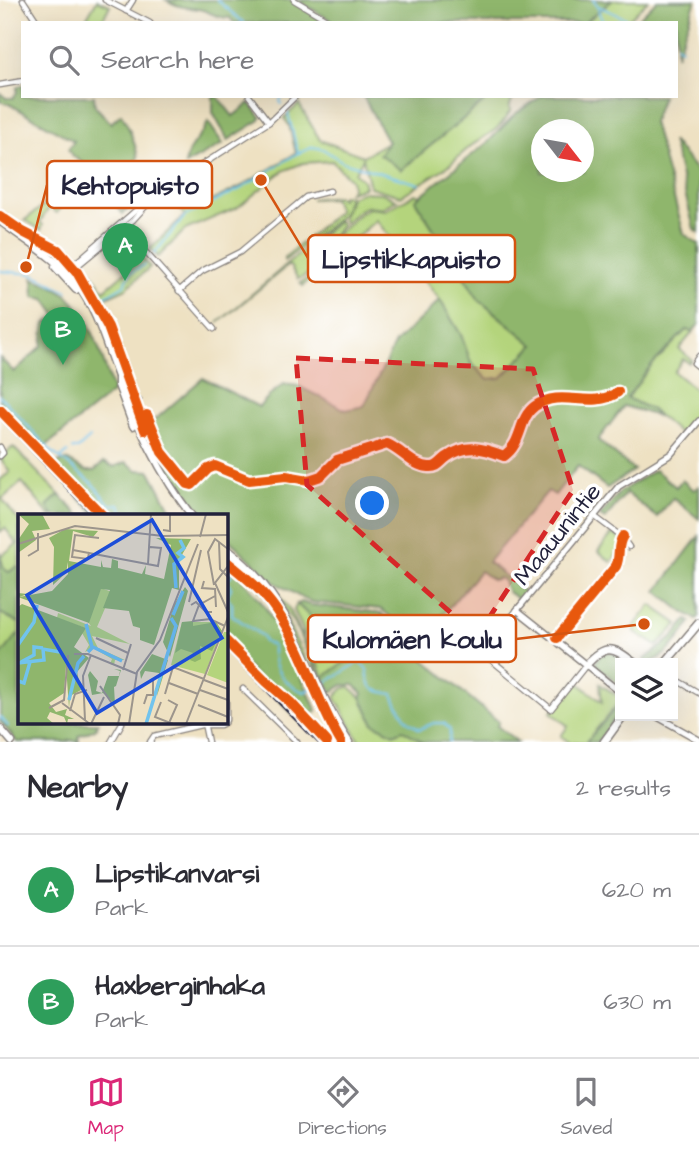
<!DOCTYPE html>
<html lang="en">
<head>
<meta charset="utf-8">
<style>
	body { margin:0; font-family:"Architects Daughter",sans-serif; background:#f7f7f7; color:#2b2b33 }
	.controls { position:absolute; right:21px; bottom:21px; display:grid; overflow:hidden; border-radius:0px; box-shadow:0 7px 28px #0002 }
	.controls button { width:63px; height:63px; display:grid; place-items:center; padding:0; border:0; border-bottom:2px solid #e1e1e2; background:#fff; color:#2b2b33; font:35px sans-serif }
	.compass { position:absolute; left:531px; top:119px; width:63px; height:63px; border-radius:50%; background:#fff; box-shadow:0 7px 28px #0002; rotate:121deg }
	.you { position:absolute; left:373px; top:504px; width:24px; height:24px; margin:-18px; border:5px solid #fff; border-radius:50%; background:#1a73e8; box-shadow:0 0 0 10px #1a73e833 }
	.badge { display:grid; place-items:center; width:46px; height:46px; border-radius:50%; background:#db2777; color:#fff; font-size:23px; font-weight:700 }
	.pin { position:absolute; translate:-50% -58px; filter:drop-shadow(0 2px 4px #0008) }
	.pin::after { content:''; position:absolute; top:37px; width:24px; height:21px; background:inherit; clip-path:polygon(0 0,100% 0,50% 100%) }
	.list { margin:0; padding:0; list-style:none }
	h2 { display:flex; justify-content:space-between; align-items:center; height:91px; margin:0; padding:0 28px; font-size:30px }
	h2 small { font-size:23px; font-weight:400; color:#7c7c81 }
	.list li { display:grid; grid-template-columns:46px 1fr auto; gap:21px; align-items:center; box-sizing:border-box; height:112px; padding:0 28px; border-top:2px solid #e1e1e2 }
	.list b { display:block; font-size:26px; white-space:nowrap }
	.list p { margin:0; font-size:23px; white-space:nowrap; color:#7c7c81 }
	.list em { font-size:23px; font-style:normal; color:#7c7c81 }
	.icon { flex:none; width:38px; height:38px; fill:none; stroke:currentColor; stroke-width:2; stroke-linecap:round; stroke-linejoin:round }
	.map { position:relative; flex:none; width:699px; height:742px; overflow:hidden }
	.search { position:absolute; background:#fff; box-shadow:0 7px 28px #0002; left:21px; right:21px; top:21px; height:77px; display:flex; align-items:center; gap:18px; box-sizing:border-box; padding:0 24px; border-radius:0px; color:#7c7c81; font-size:26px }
	.sheet { height:315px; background:#fff }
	nav { display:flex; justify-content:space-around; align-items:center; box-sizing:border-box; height:98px; border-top:2px solid #e1e1e2; background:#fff; font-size:19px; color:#7c7c81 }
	nav a { display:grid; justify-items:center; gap:4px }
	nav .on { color:#db2777 }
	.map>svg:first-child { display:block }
</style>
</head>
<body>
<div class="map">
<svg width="699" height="742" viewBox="0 0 699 742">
	<rect width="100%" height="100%" fill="#fff"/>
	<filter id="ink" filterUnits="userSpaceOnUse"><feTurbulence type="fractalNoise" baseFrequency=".0143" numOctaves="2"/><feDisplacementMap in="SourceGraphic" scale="14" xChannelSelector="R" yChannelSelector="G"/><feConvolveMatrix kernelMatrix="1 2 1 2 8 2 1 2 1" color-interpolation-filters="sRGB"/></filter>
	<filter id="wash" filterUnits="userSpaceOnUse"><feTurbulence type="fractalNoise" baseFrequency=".00686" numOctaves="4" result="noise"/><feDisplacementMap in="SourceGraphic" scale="28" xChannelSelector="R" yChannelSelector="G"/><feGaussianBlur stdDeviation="1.57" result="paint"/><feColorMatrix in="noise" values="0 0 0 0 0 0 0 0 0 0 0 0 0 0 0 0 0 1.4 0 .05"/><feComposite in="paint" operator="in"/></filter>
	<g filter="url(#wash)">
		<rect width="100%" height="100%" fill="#eee1c2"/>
		<g fill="#b4d47c" stroke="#6b7b5c" stroke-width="2">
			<polygon points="97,0 110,5 101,23 92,23 86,19"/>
			<polygon points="613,0 648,0 625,23 584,23"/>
			<polygon points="491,96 517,96 512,100 509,108 511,110 503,122 495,130 472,145 448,166 401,196 370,187 363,158 355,173 363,180 365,187 349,192 352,188 351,180 332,161 303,163 283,171 237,208 185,230 158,257 150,249 185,215 165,195 180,181 197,208 242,186 296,153 289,125 284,118 299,104 320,140 363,156 388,142 401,170"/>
			<polygon points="54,187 56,195 64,203 57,213 49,208 40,222 43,225 41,230 25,220 43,206"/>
			<path d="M361,192L382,193L397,200L382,208C363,203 359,210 345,223L342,219L351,197Z"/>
			<polygon points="415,194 420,196 415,200 479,300 534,345 501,378 487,380 471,363 461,335 440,300 376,220 306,283 303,286 300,283 316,273 336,235 359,214 369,208 386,210"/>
			<polygon points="342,195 349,196 344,211 338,219 284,261 284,258 339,211 333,198 311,199 337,196 341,199"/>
			<path d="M338,221L342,225C322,245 326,269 298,279L290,266H287L218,323Z"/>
			<polygon points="142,258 150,267 127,288 106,297 98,303 80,274 87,266 104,290"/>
			<polygon points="686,330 693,332 679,349 692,360 689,363 683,359 674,372 699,392 699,412 681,435 652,410 627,399 650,367"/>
			<polygon points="13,447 80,516 50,516 22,482 2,499 19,521 19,723 98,723 95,729 78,736 79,742 71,740 66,742 17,742 0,721 0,553 2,555 17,544 5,528 0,532 0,480 10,472 0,458"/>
			<polygon points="613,533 621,540 622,548 611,562 598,551"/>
			<polygon points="226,554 229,554 253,574 284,614 325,703 325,710 278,611 255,584 226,560"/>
			<polygon points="257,568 290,610 340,717 355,742 352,742 329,701 295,625"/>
			<polygon points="297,604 352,657 324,677 294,610"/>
			<polygon points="651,605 678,624 657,646 635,632 635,625"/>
			<polygon points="576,681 602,702 600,684 619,697 620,701 586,742 569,742 561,736 568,726 551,712"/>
			<polygon points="350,687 361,697 374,724 403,730 424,742 360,742 335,697 344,688"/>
		</g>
		<g fill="#8fb66c" stroke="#586c54" stroke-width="2" fill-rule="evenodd">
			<path d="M166,0H292L328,23H234L230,18C214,18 211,11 198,9C183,7 180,8 166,0Z"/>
			<polygon points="297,0 613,0 584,23 336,23"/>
			<polygon points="657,0 696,0 676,56 676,23 634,23"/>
			<path d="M23,85V96H94L95,106L111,123L121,114C128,123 136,146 138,158L105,188L124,210L149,188L148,193L123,214L97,183L95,170L74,157L68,149L74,141L9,104L0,101V93L6,98H13L17,92V87Z"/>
			<polygon points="213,96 217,96 233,116 250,103 261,117 260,120 228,140 213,113"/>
			<polygon points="363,96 491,96 401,170 379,154 388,142"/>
			<path d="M542,96H662L653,122L684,234L699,244V324L693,332L686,330L650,367L627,398L652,410L657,416L624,406L598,440L634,470L607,488L578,466L555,495L548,491L488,562L525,592L519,600L508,592L502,579L498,578L493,580L480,571L417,645C402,635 395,618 381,609L312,602L302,598L274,582L226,537V516H204C182,487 160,458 146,424L157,418L203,378L259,407L271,394L284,384L298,386L346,410L364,406L395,343L440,300L461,335L471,363L487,379L501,378L534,345L479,300L415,200L488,142L515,114ZM542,130H584V172H542Z"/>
			<path d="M208,122L223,144L185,165C188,143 200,141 208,122Z"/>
			<polygon points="672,141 699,173 699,233 694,229"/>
			<path d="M33,278C43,283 58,287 67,295C94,322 102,357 113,392L46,446L30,436L0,404V358L14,372L42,346L45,324L57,316L45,299L34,297Z"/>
			<polygon points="66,460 86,471 94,471 104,462 114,467 126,462 137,470 150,471 174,516 97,516 80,499 55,464"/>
			<polygon points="655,470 676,487 682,480 694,490 699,486 699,519 673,498 657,517 626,493 605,519 600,516 620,492"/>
			<polygon points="59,495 80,516 53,516 47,506"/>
			<polygon points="699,536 699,617 697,619 683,612 657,591"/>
			<polygon points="0,554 4,569 9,572 19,565 19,623 0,613"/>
			<path d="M226,565C273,601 294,660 317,712L293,714L226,646Z"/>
			<polygon points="301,602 311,605 381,613 415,652 499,722 497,726 518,742 424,742 403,730 394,734 374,724 361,697 363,693 354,685 343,685 332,692 324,677 352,657 297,604"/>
			<path d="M687,620L691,622C680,637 664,663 644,663V660L672,638Z"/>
			<polygon points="19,633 19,723 98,723 95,729 78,736 79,742 71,740 66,742 17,742 0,721 0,657"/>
			<polygon points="608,652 615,654 628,663 620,663 620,686 595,663 601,654"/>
			<polygon points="620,703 620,710 598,742 586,742"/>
		</g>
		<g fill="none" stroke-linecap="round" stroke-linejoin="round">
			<g stroke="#71c3ed" stroke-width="2">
				<polyline points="217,0 244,23"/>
				<polyline points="593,0 598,6 627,19"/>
				<polyline points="598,8 600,16 605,23"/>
				<polyline points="631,21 636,23"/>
				<polyline points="676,45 681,48"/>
				<polyline points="281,104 280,100 283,96"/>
				<polyline points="299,153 313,147 323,149 343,162 419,184"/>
				<polyline points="154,254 185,216 242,188 298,153 288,113"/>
				<polyline points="0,271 33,274 67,291"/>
				<polyline points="85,276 99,297 102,298 124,285 131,272 144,265"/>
				<polyline points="0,396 52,452 91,482 110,505 120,504 124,516"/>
				<polyline points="73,449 78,449 90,438"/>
				<polyline points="61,458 68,452"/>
				<path d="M226,569L232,574L227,580L231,588L227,596L232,604V615L262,636L264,642L273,646C272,668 283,684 304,692L312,688"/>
				<path d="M327,682L359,662L367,669C369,691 372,690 393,694C395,700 404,718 409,722C412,724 416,726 419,729L434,723H444L450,730L449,742"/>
				<polyline points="0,717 8,726"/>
			</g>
		</g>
	</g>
	<g filter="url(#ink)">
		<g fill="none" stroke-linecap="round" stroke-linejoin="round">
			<g stroke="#88827e" stroke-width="7">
				<g id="minor">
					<polyline points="23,0 38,23"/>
					<polyline points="105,0 150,23"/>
					<polyline points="294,0 331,22"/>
					<polyline points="126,11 133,0"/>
					<polyline points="0,85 23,81"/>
					<polyline points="249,96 269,122"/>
					<polyline points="122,225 126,226 133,238 214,329"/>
					<polyline points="64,273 150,198 269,122 296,96"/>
					<polyline points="66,275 133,220 155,196"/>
					<polyline points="179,291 202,271 240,252 306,197 330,191"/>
					<polyline points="699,356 694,363 699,367"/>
					<polyline points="131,409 139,400"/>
					<polyline points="0,447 3,453 0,456"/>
					<polyline points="594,516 622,537 629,547"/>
					<polyline points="517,610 483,653 551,709 586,665"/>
					<polyline points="673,678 699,693"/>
					<polyline points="243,689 297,742"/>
					<polyline points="226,701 226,720"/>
					<polyline points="204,723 208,742"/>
					<polyline points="111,742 122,723"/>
					<polyline points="150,742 154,736 201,725 220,725 224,723"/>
				</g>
			</g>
			<g stroke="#88827e" stroke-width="8">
				<g id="tertiary">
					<polyline points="620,692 517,610 619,486 671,454 699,421"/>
					<polyline points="656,716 699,740"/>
				</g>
			</g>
			<g stroke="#88827e" stroke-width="9">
				<g id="secondary">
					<path d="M0,221C25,241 55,257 75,282C97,310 105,342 117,374C138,425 158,473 192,516"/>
					<polyline points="55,267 76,290"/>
					<polyline points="118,377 118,385 133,426"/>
					<path d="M226,548C299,604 303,671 349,742"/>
					<polyline points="0,728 12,742"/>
				</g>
			</g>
			<g stroke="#88827e" stroke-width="10">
				<g id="primary">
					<polyline points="665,663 699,623"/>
					<path d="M586,665C605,644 613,646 634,663"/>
					<polyline points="604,742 623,716"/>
				</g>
			</g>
			<use href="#minor" stroke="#fff" stroke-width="4.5"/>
			<use href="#tertiary" stroke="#fff" stroke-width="5"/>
			<use href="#secondary" stroke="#fff" stroke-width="6"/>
			<use href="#primary" stroke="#fff" stroke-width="7"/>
			<g stroke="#22223b" stroke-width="4.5">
				<g id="rail">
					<polyline points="0,417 95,516"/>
					<polyline points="226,648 319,742"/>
				</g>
			</g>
			<use href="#rail" stroke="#fff" stroke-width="2" stroke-dasharray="5" stroke-linecap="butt"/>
			<g stroke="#fff" stroke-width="15">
				<g id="cycleway">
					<polyline points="0,216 23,232 58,250 77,272 108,327 145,430"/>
					<polyline points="0,410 103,516"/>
					<path d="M147,415L162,452L188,484L192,485L208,469L215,466L249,480L286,476L309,480L321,476L337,460L387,444C402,450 412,466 429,467C438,468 441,461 447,457C467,443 483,448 504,456C523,443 518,418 535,406C563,387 590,411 618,392"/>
					<path d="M226,561C244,576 263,590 276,610C304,651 316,700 341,742"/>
					<path d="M557,638L616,566C621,556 616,546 623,536"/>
					<polyline points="226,641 267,682 290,702 327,742"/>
				</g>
			</g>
			<use href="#cycleway" stroke="#e8590c" stroke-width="10"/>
		</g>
	</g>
	<path fill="#d62828" fill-opacity="0.2" stroke="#d62828" stroke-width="5" stroke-dasharray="14 9" stroke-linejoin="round" d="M296,358L533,369L573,490L477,636L307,485Z"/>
	<g text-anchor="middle" stroke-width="7" stroke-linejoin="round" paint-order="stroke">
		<g font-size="24" fill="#22223b" stroke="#fff">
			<text transform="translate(557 534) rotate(-51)" y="8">Maauunintie</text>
		</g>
	</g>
	<g transform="translate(18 514)">
		<rect width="210" height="210" fill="#eee1c2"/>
		<path d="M83,74L94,78L79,113L112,130L74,122L80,134L107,146H97L96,151L92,150L94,145L75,134L67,138L71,131L64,119L67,114L39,104L40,99L73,112L70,108ZM164,108H198L204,117L187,160L153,151ZM206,118H210V169L189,161Z" fill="#b4d47c"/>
		<path d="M0,0H24L32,15L14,17L18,26L0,39V26L11,10ZM47,15L80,17L75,23L55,17L51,47L83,53V46L85,53L93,54L94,45L100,47V54L124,60L128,51L127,60L146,65L153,31L138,24L173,25L161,46V76L154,74L136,131L122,126V114L115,112L111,97L85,94L92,76L83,75L71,109L0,83V79L10,80L1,83L34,77L50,60V48L48,59L35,71L36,33L31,24ZM167,73L170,77L152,143L145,128L156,91ZM4,90L68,114L56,133L71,144L59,158L63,176L52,182L51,194L48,152L46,179L31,189L38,198L49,195L47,201L56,205H50L49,210L46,203L32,198L29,204L36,210H0V93ZM175,107V112L198,108L204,117L194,137L182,132L183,145L177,148L172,146L175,139L163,135L157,139L164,108ZM134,140L150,146L139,182L141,159L127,157L123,165L122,158ZM96,155L103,156L98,172L96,173L97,190L85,179L74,181L70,161L72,157L80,167L78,177L84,179L90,162H101L102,157Z" fill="#8fb66c"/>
		<path fill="none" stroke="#71c3ed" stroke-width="3.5" d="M158,74L156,50L165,43L160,39L166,34L162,26M155,101L165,77M68,110L74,133M0,131L16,108L19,91M70,138L75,133L104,147M3,148L16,141V133L25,134M0,149L26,146L25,135L42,138M0,167L6,169L12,148M51,186L60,149L66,142M128,210L155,122L158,112L153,104"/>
		<path fill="none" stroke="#9c958c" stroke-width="2" d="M145,16L152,17V0M182,23L188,0M201,28L202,55L210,63M0,30L57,12L145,22L210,21M55,36L140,52L143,34L132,33M71,38L70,45L54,43L57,21L81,24M10,42L20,36V19M130,50L133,0M210,52L197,69L210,98M186,67L184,74L197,75L198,93M196,71L190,38L197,25L210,35M197,82L181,91L175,107L192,105L207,112M171,88L183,36M173,91L178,88L188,98H194M78,124L110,139M56,140H70L119,160M105,156L113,130M186,166L210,175M151,169L180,180M84,175L82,172L102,201L100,210M182,176L210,186M147,180L155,153L186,165M150,186L159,191L151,209M143,188L137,203L155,210M44,189L72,210M126,190L129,181H135V167M180,191L210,203M31,194L46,186L50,141M52,197L57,180L69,176M67,206L65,162L73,141M73,210L86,183M111,210L119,158L142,126L180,30M168,210L210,103"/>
		<path fill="#1d4ed8" fill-opacity="0.15" stroke="#1d4ed8" stroke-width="3.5" d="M134,6L204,124L79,199L9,81Z"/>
		<rect width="210" height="210" fill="none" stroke="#22223b" stroke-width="3.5"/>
	</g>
	<path fill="none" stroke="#d45411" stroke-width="2.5" d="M26 267L47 185M261 180L308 258M644 624L516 639"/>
	<g fill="#d45411" stroke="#fff" stroke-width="2.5">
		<circle cx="26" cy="267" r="7"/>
		<circle cx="261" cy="180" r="7"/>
		<circle cx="644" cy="624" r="7"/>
	</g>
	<g fill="#fff" stroke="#d45411" stroke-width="2.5">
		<rect x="47" y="161" width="165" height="47" rx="7"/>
		<rect x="308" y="235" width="207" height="47" rx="7"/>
		<rect x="308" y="615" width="208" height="47" rx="7"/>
	</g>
	<g font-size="26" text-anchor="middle" font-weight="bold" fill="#22223b">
		<text x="130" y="194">Kehtopuisto</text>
		<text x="411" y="268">Lipstikkapuisto</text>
		<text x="412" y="648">Kulomäen koulu</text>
	</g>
</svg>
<div class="controls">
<button><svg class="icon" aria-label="layers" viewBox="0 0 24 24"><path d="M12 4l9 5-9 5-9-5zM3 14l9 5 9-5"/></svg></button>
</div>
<svg class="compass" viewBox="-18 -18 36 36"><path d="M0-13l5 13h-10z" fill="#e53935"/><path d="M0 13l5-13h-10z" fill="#7c7c81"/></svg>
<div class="you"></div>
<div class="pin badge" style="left:125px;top:281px;background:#2e9e5b">A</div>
<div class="pin badge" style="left:63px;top:365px;background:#2e9e5b">B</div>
<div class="search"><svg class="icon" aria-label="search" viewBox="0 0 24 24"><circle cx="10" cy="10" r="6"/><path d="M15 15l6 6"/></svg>Search here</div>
</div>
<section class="sheet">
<h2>Nearby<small>2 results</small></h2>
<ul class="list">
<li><span class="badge" style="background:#2e9e5b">A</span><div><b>Lipstikanvarsi</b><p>Park</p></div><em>620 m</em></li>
<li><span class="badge" style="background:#2e9e5b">B</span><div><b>Haxberginhaka</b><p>Park</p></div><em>630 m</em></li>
</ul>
</section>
<nav>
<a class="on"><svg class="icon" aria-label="map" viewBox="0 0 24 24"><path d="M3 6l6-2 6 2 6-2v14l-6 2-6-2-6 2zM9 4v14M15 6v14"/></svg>Map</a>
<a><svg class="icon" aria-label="directions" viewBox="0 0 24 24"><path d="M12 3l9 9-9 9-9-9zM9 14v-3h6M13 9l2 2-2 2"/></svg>Directions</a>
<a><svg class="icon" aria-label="saved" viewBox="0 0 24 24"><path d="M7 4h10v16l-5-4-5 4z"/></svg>Saved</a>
</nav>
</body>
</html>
